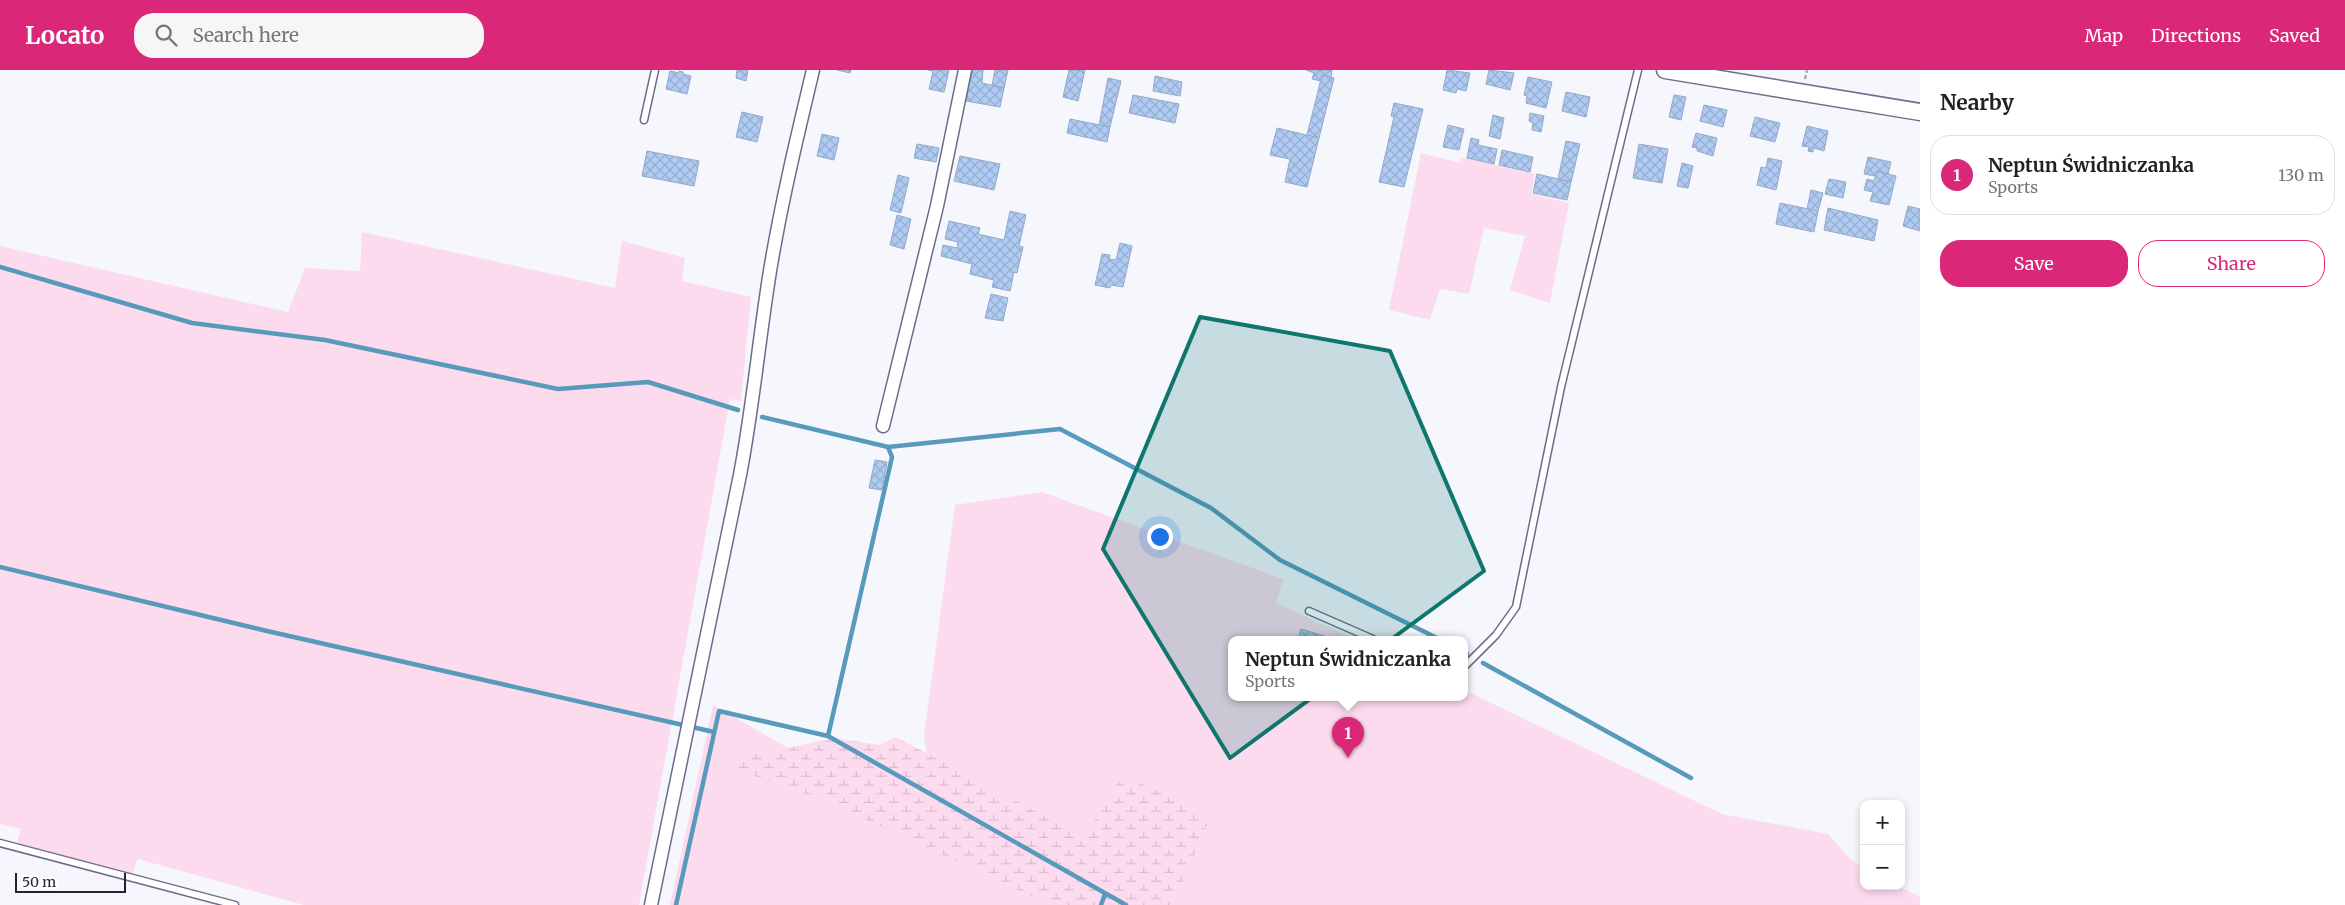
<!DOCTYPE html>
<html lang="en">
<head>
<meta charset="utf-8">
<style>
	body { margin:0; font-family:Merriweather,serif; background:#f6f6f6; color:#222 }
	.controls { position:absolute; right:15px; bottom:15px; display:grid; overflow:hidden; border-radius:10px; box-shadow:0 2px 8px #0003 }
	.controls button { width:45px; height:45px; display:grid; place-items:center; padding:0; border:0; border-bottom:1px solid #e0e0e0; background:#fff; color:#222; font:25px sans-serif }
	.scale { position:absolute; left:15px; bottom:12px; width:111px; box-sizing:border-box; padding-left:5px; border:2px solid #242431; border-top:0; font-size:14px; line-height:18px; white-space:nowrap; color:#242431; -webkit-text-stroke:4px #fff; paint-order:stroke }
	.you { position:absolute; left:1159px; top:466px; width:18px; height:18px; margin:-12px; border:4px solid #fff; border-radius:50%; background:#1a73e8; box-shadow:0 0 0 8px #1a73e833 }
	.badge { display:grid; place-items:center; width:32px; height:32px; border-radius:50%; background:#db2777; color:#fff; font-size:16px; font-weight:700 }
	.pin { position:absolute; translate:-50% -41px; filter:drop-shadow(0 1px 2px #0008) }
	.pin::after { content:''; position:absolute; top:26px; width:18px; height:15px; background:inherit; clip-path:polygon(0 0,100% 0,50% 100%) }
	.popup { position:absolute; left:1228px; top:566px; width:240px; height:65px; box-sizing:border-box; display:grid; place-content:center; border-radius:10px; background:#fff; filter:drop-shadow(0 1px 4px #0005); font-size:16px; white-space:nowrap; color:#767676 }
	.popup b { font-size:19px; color:#222 }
	.popup::after { content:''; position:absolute; left:50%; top:100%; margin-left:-10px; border:10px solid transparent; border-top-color:#fff }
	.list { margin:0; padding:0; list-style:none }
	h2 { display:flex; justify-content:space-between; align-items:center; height:65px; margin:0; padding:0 20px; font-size:21px }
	h2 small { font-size:16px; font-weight:400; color:#767676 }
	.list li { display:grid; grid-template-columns:32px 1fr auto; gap:15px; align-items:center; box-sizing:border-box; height:80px; margin:0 10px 10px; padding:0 10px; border:1px solid #e0e0e0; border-radius:20px }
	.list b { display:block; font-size:19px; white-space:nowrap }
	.list p { margin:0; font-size:16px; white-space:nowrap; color:#767676 }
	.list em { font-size:16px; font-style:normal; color:#767676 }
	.actions { display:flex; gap:10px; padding:15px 20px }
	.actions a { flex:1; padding:11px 0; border:1px solid #db2777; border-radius:20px; text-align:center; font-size:18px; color:#db2777 }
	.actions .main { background:#db2777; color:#fff }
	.icon { flex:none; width:28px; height:28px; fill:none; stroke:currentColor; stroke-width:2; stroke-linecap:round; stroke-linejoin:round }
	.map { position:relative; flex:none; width:1920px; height:835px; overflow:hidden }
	header { display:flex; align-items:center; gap:30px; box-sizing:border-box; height:70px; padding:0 25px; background:#db2777; color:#fff }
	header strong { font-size:24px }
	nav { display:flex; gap:28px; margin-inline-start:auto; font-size:18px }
	.search { width:350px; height:45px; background:#f6f6f6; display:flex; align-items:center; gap:12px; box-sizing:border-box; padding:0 18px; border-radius:20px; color:#767676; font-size:19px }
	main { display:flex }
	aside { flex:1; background:#fff }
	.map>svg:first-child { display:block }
</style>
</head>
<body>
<header>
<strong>Locato</strong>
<div class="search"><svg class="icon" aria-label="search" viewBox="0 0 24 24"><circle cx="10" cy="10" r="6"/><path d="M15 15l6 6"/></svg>Search here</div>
<nav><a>Map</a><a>Directions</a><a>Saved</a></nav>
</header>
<main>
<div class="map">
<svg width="1920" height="835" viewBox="0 0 1920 835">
	<defs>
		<pattern id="wetland-marsh" width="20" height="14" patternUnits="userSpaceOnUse" patternTransform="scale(1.25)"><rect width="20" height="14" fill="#fcdbee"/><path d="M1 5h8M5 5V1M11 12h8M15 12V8" fill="none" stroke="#d8bccd"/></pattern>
		<pattern id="building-cross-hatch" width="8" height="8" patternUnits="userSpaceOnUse" patternTransform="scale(1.25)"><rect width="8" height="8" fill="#afcbf3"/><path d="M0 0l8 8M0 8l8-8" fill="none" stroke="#96aed1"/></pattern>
	</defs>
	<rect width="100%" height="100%" fill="#f6f6fd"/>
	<g fill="#fcdbee">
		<polygon points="1421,83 1460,93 1461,87 1535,104 1531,124 1569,133 1550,233 1510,220 1525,166 1484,158 1469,224 1440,219 1430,250 1389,240"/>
		<polygon points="362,162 615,218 622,171 685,188 682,211 751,227 741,331 730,329 639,835 304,835 138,789 132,805 16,776 21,759 0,754 0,176 288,242 305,198 360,201"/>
		<polygon points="1042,422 1283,509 1276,533 1355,569 1232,569 1232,627 1464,627 1464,620 1722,744 1828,764 1852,791 1864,798 1864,816 1898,816 1920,827 1920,835 670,835 713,635 940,765 924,666 955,435"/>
	</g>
	<polygon fill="url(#wetland-marsh)" points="896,667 1084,767 1123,705 1211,746 1173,835 1051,835 823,730 718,693 833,668 880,675"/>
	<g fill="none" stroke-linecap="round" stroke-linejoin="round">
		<g stroke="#579abb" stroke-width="4.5">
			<polyline points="0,197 192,253 325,270 558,319 648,312 738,340"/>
			<polyline points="762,347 888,377"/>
			<polyline points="0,497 267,561 714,662"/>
			<polyline points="1464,583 1467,584"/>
			<polyline points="1483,593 1691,708"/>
			<polyline points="828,666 892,387 888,377 1060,359 1211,438 1280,490 1439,569"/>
			<polyline points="676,835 719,641 828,666 1126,835"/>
			<polyline points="1101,835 1105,824"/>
		</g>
	</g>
	<g fill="url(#building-cross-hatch)" stroke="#95a9c5">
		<polygon points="737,0 748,0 746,11 736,8"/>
		<polygon points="837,0 851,0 850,3"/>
		<polygon points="928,0 949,0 944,22 929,19 933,1"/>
		<polygon points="969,0 983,0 982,13 1004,18 1000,37 966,31 972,2"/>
		<polygon points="995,0 1008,0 1004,18 992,15"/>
		<polygon points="1069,0 1085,0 1078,31 1063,27"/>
		<polygon points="1306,0 1332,0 1331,7 1322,5 1321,11 1312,9 1314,3"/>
		<polygon points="1447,0 1470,3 1466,21 1457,19 1456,23 1443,20"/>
		<polygon points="1489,0 1514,3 1510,20 1486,14"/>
		<polygon points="670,1 679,3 679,1 683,2 683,4 691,6 687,24 666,19"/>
		<polygon points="1322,5 1334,8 1319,68 1307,65"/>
		<polygon points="1155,6 1182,12 1180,26 1153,21"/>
		<polygon points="1528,7 1552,12 1546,38 1526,33 1527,26 1524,25"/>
		<polygon points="1108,8 1121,11 1110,57 1099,55"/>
		<polygon points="1566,22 1590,27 1586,47 1562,41"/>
		<polygon points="1133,25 1179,34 1175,53 1129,43"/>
		<polygon points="1674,25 1686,27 1681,50 1669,47"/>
		<polygon points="1394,33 1423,39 1404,117 1379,112 1394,47 1391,46"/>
		<polygon points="1704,35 1727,40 1723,57 1700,51"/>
		<polygon points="742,42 763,47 757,72 736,67"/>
		<polygon points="1530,43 1544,46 1541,62 1532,60 1533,53 1529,51"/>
		<polygon points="1493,45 1504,48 1500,69 1489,66"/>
		<polygon points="1755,47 1780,53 1775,72 1750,66"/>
		<polygon points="1070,49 1110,57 1107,72 1067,63"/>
		<polygon points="1448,55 1464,59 1459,80 1443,77"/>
		<polygon points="1807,56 1828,61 1824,81 1814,78 1813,82 1808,81 1809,77 1802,76"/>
		<polygon points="1277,58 1319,68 1307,117 1285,112 1290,89 1270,85"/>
		<polygon points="1696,63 1717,68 1713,86 1697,81 1697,78 1692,77"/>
		<polygon points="822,64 839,68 834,90 817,86"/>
		<polygon points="1471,68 1479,70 1478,75 1497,79 1494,94 1467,88"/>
		<polygon points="1566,71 1580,74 1571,112 1558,109"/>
		<polygon points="917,74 939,78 936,92 914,88"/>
		<polygon points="1639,74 1668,79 1662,113 1633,108"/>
		<polygon points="1502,80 1533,87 1530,102 1499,95"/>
		<polygon points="647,81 699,91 694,116 642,106"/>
		<polygon points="960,86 1000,94 994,120 954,111"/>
		<polygon points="1868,87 1891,92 1888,104 1877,101 1875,106 1864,104"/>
		<polygon points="1768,88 1782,91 1776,120 1757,115 1761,97 1766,98"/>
		<polygon points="1682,93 1693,96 1688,118 1677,116"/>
		<polygon points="1877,101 1896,106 1889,135 1870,131 1873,122 1864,120 1867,109 1874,111"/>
		<polygon points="1537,104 1571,112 1567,130 1533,123"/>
		<polygon points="898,105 909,108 901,143 890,140"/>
		<polygon points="1829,109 1846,112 1843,128 1825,124"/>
		<polygon points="1811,120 1823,123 1818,141 1807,139"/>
		<polygon points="1780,133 1818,141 1814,162 1776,154"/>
		<polygon points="1908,136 1920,139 1920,161 1903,156"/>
		<polygon points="1828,138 1878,150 1874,171 1824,160"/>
		<polygon points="1010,141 1026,145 1019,176 1023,177 1017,203 1014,202 1010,221 992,217 994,210 970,204 972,194 941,186 943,175 957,178 958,172 945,169 949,151 980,158 978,164 1004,170"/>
		<polygon points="897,145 911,149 904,179 890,175"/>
		<polygon points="1120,173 1132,176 1123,217 1111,215 1110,218 1095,215 1102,184 1110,185 1109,189 1116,190"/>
		<polygon points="991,224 1008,228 1003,251 985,248"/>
		<polygon points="875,390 887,392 882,420 869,418"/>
		<polygon points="1301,559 1327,567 1326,569 1298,569"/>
	</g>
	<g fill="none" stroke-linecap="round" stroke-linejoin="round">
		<g stroke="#6c6c8a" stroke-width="9">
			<g id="service">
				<polyline points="644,50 655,0"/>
				<polyline points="1309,541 1373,569"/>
				<polyline points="1464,597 1496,565 1516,537 1561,317 1638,0"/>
				<polyline points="0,773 235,835"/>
			</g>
		</g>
		<g stroke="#6c6c8a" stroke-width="15">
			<g id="minor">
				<polyline points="883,356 937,136 965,0"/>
				<path d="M651,835L740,405C753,337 759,269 770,201C781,134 797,67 813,0"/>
			</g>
		</g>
		<g stroke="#6c6c8a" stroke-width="19">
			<polyline id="tertiary" points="1665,0 1920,42"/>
		</g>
		<polyline stroke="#a7a7b0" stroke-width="2.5" stroke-dasharray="4 2.5" stroke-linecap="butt" points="1805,9 1807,0"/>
		<use href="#service" stroke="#fff" stroke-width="6"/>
		<use href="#minor" stroke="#fff" stroke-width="12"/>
		<use href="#tertiary" stroke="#fff" stroke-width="16"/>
	</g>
	<path fill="#0f766e" fill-opacity="0.2" stroke="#0f766e" stroke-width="4" stroke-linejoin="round" d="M1200,247L1390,281L1484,501L1230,688L1103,479Z"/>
</svg>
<div class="controls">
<button>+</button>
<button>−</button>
</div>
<div class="scale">50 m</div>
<div class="you"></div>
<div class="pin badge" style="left:1348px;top:688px">1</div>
<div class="popup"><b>Neptun Świdniczanka</b>Sports</div>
</div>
<aside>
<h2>Nearby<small></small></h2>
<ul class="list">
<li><span class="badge">1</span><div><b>Neptun Świdniczanka</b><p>Sports</p></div><em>130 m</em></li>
</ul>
<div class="actions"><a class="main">Save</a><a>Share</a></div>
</aside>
</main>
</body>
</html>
